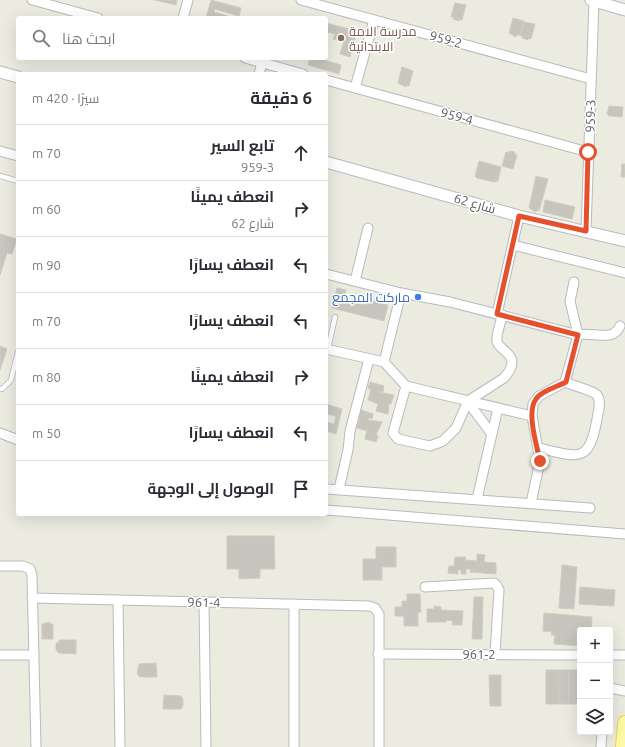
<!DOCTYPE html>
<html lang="ar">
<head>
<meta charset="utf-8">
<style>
	body { margin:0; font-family:Ubuntu,Cairo,sans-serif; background:#f7f7f7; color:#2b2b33; direction:rtl }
	.controls { position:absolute; right:12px; bottom:12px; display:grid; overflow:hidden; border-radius:4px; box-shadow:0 4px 16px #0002 }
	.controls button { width:36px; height:36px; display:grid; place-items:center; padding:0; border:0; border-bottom:1px solid #e1e1e2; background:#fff; color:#2b2b33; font:20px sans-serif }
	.stop { position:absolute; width:12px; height:12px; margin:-9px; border:3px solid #e5502d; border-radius:50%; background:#fff }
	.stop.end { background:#e5502d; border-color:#fff; box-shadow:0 1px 4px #0008 }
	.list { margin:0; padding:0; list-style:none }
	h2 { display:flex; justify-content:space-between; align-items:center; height:52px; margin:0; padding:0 16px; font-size:17px }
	h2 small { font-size:13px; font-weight:400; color:#7c7c81 }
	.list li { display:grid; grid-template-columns:26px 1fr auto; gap:12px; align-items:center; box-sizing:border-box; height:56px; padding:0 16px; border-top:1px solid #e1e1e2 }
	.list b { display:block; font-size:15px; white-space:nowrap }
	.list p { margin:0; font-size:13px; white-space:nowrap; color:#7c7c81 }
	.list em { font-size:13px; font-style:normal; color:#7c7c81 }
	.icon { flex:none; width:22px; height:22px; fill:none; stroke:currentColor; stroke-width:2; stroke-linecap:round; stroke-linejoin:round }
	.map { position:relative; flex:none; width:625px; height:747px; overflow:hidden; direction:ltr }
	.search { position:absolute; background:#fff; box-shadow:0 4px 16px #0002; left:16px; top:16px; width:312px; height:44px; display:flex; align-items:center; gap:10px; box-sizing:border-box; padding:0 14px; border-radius:4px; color:#7c7c81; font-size:15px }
	.panel { position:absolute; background:#fff; box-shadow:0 4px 16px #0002; left:16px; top:72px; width:312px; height:444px; border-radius:4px; direction:rtl }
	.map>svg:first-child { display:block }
</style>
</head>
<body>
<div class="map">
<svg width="625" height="747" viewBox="0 0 625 747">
	<rect width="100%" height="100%" fill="#ecebe0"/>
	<g fill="#c7c5be" stroke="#d0cdbf">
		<polygon points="155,0 177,0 176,5"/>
		<polygon points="211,0 241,8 239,16 215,9 214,12 234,18 206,18"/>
		<polygon points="455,3 466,5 462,20 459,19 459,21 453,19 454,17 451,17"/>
		<polygon points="513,18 524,21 520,35 517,35 516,37 509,33"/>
		<polygon points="524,22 535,24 531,39 528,38 528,40 522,38 523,36 520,36"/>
		<polygon points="326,23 357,31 350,57 340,54 345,37 342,36 340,41 333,39 335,34 327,32 326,36"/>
		<polygon points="310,58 317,58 341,65 339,74 308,65"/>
		<polygon points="402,67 413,71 409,86 406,85 406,87 398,83"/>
		<polygon points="609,106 623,107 622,117 609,116 607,114"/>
		<polygon points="509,151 515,152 514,154 517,155 513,169 502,166 506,152 509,153"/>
		<polygon points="479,161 501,167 498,181 494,182 477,178 475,176"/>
		<polygon points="622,164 625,164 625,177 621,177"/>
		<polygon points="536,176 548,179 539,211 537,210 536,212 529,208"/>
		<polygon points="545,200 575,207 572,219 543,212"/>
		<polygon points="0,234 17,239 12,254 7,253 0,275"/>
		<polygon points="337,288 346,290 344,300 365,305 366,299 388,305 384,321 332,308"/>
		<polygon points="0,346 7,349 0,370"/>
		<polygon points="370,382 384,386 383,392 379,392 394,395 391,404 389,404 388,414 376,411 378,404 368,400 371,390 368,388"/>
		<polygon points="326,404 342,409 336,434 326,431 326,422 334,424 336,416 326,414"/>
		<polygon points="359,409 373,414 372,419 369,418 368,420 382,422 376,435 378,436 376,442 365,439 367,431 357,428 360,417 357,416"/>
		<polygon points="227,536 274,536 275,569 260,569 260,578 239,579 239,569 227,569"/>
		<polygon points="376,547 396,547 396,567 382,567 382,580 363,580 363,559 376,559"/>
		<polygon points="477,554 485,555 484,562 496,563 496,574 470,572 471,569 466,569 466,574 461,574 461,570 458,570 458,574 448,573 449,566 454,566 455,557 466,557 465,560 477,561"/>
		<polygon points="562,565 577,567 574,609 559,608"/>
		<polygon points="580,587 615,590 614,606 579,604"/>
		<polygon points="407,594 420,594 421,612 418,612 418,626 404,626 404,616 395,616 395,607 402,607 402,601 407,601"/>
		<polygon points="474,597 483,597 482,639 472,639"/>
		<polygon points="434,606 441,607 441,610 463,611 462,625 452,625 453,621 446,620 446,622 427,622 427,609 434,609"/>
		<polygon points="544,613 592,617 591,630 580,630 580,646 554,644 555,635 551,635 552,632 543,631"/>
		<polygon points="50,622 50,624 53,624 53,639 42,639 42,624"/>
		<polygon points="59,640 76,640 76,654 59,653 56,650 56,643 59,643"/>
		<polygon points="156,663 157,677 140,677 137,674 139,664"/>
		<polygon points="546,670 558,670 559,704 546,704"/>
		<polygon points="558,670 569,670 569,704 559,704"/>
		<polygon points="569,670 579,670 580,704 569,704"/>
		<polygon points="489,675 501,675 501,706 490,706"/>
		<polygon points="164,695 181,696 183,699 183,706 181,709 163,709"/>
	</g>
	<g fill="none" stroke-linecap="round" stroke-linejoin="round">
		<g stroke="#b8babf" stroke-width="6">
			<g id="service">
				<polyline points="0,176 18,181"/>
				<polyline points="328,349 335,317"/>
				<polyline points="0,389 2,389 11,380 18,352"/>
			</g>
		</g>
		<g stroke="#b8babf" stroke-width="11">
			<g id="minor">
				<polyline points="32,0 98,18"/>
				<polyline points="301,0 591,79"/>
				<polyline points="183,18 188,0"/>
				<polyline points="245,58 303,74"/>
				<polyline points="259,74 262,63"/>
				<polyline points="326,80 588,152"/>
				<polyline points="355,88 374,20"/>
				<polyline points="0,151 18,156"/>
				<polyline points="586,231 594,1"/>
				<polyline points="513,245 625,273"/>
				<path d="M326,274L401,293L450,302L578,335C592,331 613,343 620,326"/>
				<polyline points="355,281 368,228"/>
				<polyline points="497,314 519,216"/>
				<polyline points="326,349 384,362 406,386 532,416"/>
				<polyline points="384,362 401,293"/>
				<path d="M406,386L393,433L398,439L430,446L443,441L456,428L468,401L504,378C525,354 498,352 497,341C496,334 501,323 502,315"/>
				<polyline points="468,402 491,433"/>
				<polyline points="0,433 18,440"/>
				<path d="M538,448C577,456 589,466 597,419C598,412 602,402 597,395C593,390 573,386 565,382"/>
				<polyline points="326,489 590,508"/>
				<polyline points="339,489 348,450 350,431 369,359"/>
				<polyline points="477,499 498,408"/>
				<polyline points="531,503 540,461 532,416 533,404 539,396 565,382 578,335 570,301 574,282"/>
				<polyline points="326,510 625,534"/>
				<polyline points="0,566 23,566 30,569 32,575 36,747"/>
				<polyline points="425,587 494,583 497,586 499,590 495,654"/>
				<polyline points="32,598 369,606 375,608 379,614 379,747"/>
				<polyline points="118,600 120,747"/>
				<polyline points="204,602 206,747"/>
				<polyline points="378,654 580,655"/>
				<polyline points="0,655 34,655"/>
				<polyline points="610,655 625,655"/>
				<polyline points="610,688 625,691"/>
				<polyline points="294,747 294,604"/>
				<polyline points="601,747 602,732"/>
			</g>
		</g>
		<g stroke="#b8babf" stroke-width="13">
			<g id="tertiary">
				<polyline points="591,0 625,10"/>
				<polyline points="0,72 18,77"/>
				<polyline points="326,162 519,216 625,241"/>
			</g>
		</g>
		<g stroke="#eed557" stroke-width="16">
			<polyline id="primary" points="623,747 625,723"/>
		</g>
		<use href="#service" stroke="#fff" stroke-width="4.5"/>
		<use href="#minor" stroke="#fff" stroke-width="9"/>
		<use href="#tertiary" stroke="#fff" stroke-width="11"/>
		<use href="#primary" stroke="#fdf9a4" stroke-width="14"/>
	</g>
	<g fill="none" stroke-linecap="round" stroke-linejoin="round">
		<path stroke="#e5502d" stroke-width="5" d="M540,461C537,446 526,412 536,399C541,391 557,387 566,382L578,335L497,314L519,216L586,231L588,152"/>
	</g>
	<circle fill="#8d6e63" stroke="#fff" stroke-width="1.5" cx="341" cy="38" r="4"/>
	<circle fill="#3f7fe0" stroke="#fff" stroke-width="1.5" cx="418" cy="297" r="4"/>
	<g text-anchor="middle" stroke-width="3" stroke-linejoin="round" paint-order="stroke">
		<g font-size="13" fill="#785e54" stroke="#fff" text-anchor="start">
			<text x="349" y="36">مدرسة الامة<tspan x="349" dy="15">الابتدائية</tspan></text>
		</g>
		<g font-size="13" fill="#595c61" stroke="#fff">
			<text transform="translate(446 39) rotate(15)" y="5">959-2</text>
			<text transform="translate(457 116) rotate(15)" y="5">959-4</text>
			<text transform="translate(590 116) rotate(-88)" y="5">959-3</text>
			<text transform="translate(475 203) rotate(16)" y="5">شارع 62</text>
			<text transform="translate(204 602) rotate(1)" y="5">961-4</text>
			<text x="479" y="659">961-2</text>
		</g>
		<g font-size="13" fill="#366cbe" stroke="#fff" text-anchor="end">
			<text x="410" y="302">ماركت المجمع</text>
		</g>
	</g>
</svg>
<div class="controls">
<button>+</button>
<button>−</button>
<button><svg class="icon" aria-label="layers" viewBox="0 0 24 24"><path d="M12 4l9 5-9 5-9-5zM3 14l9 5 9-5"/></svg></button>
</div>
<div class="stop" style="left:588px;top:152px"></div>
<div class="stop end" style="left:540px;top:461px"></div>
<div class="search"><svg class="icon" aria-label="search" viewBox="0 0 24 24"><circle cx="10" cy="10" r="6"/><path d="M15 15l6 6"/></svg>ابحث هنا</div>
<section class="panel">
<h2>6 دقيقة<small>سيرًا · 420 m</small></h2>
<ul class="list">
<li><svg class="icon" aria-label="ahead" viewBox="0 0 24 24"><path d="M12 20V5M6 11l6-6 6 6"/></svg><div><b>تابع السير</b><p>959-3</p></div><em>70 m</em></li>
<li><svg class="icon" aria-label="right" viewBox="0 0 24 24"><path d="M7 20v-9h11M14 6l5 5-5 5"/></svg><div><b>انعطف يمينًا</b><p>شارع 62</p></div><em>60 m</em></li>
<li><svg class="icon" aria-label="left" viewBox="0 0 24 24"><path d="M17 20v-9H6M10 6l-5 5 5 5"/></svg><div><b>انعطف يسارًا</b></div><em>90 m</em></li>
<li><svg class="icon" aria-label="left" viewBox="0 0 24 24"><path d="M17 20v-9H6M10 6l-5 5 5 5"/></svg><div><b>انعطف يسارًا</b></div><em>70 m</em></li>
<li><svg class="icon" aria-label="right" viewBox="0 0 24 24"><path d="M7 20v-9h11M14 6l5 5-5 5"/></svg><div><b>انعطف يمينًا</b></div><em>80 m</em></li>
<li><svg class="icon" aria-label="left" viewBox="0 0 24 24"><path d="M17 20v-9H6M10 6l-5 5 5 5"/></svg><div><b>انعطف يسارًا</b></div><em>50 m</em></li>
<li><svg class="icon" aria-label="arrive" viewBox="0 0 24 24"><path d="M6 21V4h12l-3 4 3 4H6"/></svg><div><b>الوصول إلى الوجهة</b></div></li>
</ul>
</section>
</div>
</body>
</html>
